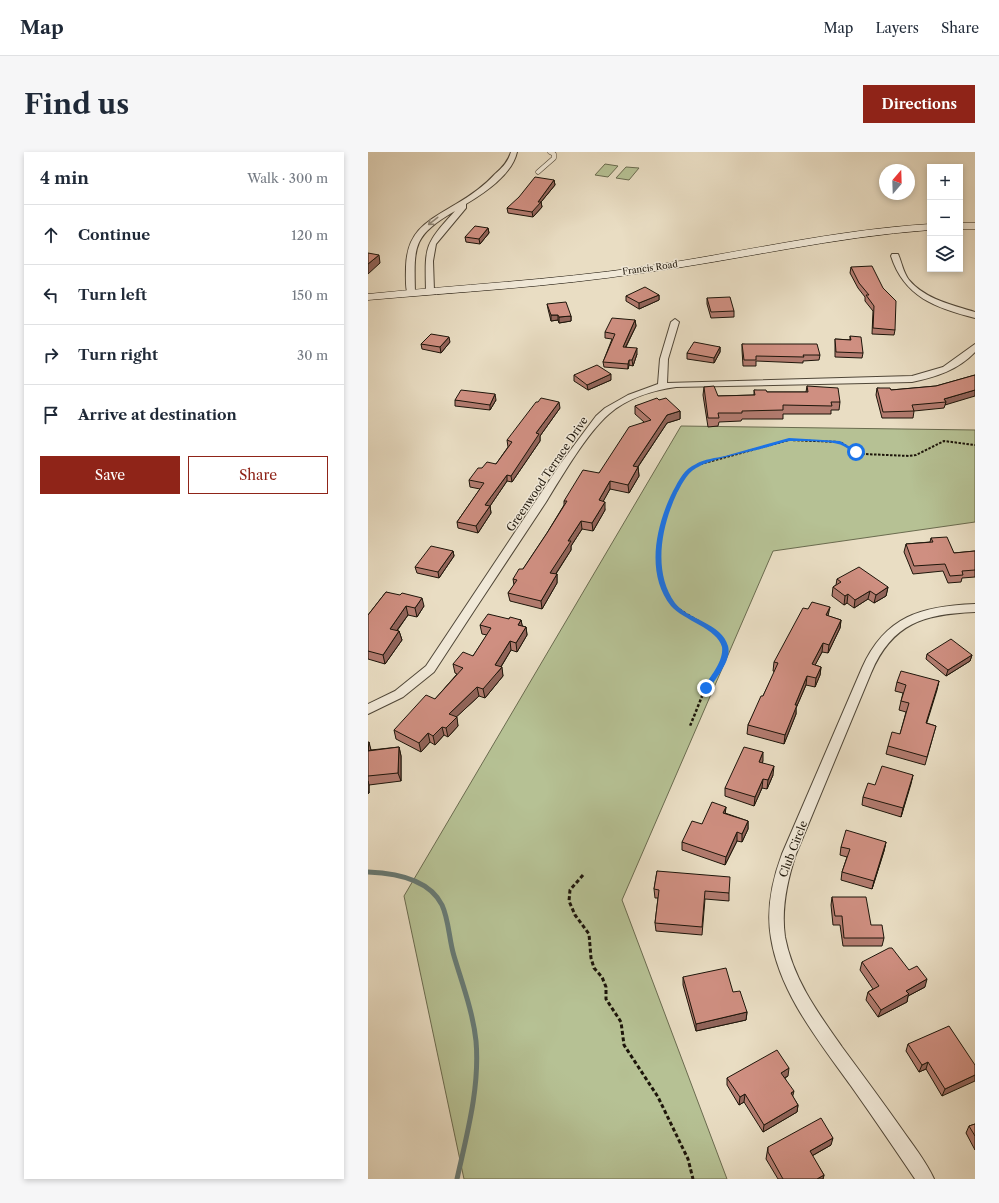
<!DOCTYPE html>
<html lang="en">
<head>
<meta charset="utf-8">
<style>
	body { margin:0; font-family:"Libre Caslon Text",serif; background:#f6f6f7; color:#1f2937 }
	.controls { position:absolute; right:12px; top:12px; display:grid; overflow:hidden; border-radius:0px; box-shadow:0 2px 6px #0003 }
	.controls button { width:36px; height:36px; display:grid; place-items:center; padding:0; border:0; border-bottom:1px solid #e0e1e3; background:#fff; color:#1f2937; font:20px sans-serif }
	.compass { position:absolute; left:511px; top:12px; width:36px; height:36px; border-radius:50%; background:#fff; box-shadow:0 2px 6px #0003; rotate:19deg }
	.stop { position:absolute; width:12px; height:12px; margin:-9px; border:3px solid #1a73e8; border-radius:50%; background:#fff }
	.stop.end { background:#1a73e8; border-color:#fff; box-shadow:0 1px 4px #0008 }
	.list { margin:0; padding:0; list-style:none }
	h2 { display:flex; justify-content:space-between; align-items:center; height:52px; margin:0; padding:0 16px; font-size:17px }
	h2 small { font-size:13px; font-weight:400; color:#747a83 }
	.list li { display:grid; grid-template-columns:26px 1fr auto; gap:12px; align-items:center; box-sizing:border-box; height:60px; padding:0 16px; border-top:1px solid #e0e1e3 }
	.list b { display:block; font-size:15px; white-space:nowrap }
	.list em { font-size:13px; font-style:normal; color:#747a83 }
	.actions { display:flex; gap:8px; padding:12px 16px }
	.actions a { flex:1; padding:9px 0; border:1px solid #8f2418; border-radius:0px; text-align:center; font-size:14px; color:#8f2418 }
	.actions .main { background:#8f2418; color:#fff }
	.icon { flex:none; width:22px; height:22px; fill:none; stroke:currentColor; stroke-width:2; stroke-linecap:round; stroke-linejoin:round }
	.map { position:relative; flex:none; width:607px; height:1027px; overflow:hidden; border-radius:0px }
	header { display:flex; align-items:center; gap:24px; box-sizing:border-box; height:56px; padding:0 20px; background:#fff; border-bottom:1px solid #e0e1e3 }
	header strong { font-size:19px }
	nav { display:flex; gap:22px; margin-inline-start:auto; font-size:14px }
	.intro { display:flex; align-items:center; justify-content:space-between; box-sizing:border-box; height:96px; padding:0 24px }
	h1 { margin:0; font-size:28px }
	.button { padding:10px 18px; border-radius:0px; background:#8f2418; color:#fff; font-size:14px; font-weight:700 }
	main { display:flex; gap:24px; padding:0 24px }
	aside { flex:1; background:#fff; border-radius:0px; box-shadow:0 2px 6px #0003 }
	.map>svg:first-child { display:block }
</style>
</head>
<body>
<header>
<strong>Map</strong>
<nav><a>Map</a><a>Layers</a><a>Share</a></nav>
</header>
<div class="intro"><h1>Find us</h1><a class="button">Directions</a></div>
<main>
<aside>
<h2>4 min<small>Walk · 300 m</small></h2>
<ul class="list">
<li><svg class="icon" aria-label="ahead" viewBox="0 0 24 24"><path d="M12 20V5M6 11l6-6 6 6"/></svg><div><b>Continue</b></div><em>120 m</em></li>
<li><svg class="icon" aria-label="left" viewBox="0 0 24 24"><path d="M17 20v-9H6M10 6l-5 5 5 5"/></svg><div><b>Turn left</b></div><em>150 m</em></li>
<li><svg class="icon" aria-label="right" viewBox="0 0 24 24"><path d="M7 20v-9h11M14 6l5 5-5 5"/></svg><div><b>Turn right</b></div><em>30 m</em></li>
<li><svg class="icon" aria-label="arrive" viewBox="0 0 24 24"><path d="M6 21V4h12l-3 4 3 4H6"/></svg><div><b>Arrive at destination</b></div></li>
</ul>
<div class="actions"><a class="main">Save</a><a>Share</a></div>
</aside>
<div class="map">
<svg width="607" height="1027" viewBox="0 0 607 1027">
	<rect width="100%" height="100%" fill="#e9ddc3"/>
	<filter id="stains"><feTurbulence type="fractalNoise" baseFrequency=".005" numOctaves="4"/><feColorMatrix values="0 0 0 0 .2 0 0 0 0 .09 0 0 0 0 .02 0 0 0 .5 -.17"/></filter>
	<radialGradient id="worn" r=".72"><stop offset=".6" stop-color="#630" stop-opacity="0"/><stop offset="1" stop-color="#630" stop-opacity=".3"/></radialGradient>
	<g fill="#b6c194" stroke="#6a6b4f">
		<polygon points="237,12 250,14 240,25 227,23"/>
		<polygon points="258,15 271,16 261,28 248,26"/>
		<polygon points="313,274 607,278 607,370 405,399 254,748 359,1027 96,1027 36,744"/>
	</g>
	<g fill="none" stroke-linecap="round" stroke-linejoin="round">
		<path stroke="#677973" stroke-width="5" d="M0,720C27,721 61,727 74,753C81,768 81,788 86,804C94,831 105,860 108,889C112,935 99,982 89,1027"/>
		<g stroke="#504738" stroke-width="5">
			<polyline id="lane" points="170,20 186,6 186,2 182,0"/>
		</g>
		<g stroke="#504738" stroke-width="2">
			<g id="street">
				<path d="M143,0H149C144,23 116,41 98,52V56L68,92L65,109L66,139L62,141L58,139C57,94 56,93 87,59C44,84 46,94 47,141L40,143C37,136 38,123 38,115C39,78 60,69 88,52C102,44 116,34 127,22C134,16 140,10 143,0Z"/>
				<path d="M524,102H530C534,111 535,120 541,128C557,147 584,153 607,160V166C568,156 536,145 523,104Z"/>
				<path d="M307,167L311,170L300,207L299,231L544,224L575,215L607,192V200C590,218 568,225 544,230L308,235C286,238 259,246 241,262C219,281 194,324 178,350C140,407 103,463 66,520L35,545L0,562V552L27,539L58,514L193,311L228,264L237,256L260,243L290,232L292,207L303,170Z"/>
				<path d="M607,452V460C556,462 524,471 503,521L428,702C419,729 413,757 417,785C425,827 450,861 474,895C494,922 514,949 533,976C544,992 558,1009 566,1027H547C526,996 505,965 483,934C451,889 412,842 403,786C398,757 404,729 414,702L494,516C517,464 554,454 607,452Z"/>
			</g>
		</g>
		<g stroke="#1d150a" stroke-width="1">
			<g id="secondary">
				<rect x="592" y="71" width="15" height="6"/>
				<path d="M562,72V78C465,85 371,108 274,121C183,135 91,140 0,148V142C91,133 183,128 274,115C371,101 465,78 562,72Z"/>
			</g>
		</g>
		<polyline stroke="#1d150a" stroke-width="2" stroke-dasharray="2.5 1.5" stroke-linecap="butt" points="290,394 298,360 316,323 329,313 421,288 472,290 488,300 496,302 541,304 548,303 576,289 607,293"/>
		<path stroke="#1d150a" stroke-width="2.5" stroke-dasharray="3 2" stroke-linecap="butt" d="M291,393C287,411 294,441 307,454C321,467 362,480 357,503C354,516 343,525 337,537C332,549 327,562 322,574"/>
		<polyline stroke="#1d150a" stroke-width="3" stroke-dasharray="4 2.5" stroke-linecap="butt" points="215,723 202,738 201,749 207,763 221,782 223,806 226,816 234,825 238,835 238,847 253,870 256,893 290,945 320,1007 325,1027"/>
		<use href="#lane" stroke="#f1e9d8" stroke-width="4"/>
		<use href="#street" fill="#f1e9d8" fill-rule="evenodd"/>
		<use href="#secondary" fill="#f1e9d8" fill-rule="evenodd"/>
	</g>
	<g fill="#b27b6f" stroke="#1d150a">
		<polygon points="186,28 187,33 173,50 174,55 165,65 140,61 139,56"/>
		<polygon points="120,76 121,81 112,92 98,90 97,85"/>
		<polygon points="483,115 527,178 526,183 504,182 505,159 497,149 497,145 490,136 482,121"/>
		<polygon points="291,143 291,148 271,157 258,149 258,144"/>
		<polygon points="339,146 366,159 366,165 343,166 339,152"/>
		<polygon points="179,152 203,164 203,169 191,171 190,168 183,169 180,157"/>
		<polygon points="267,168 268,174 258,195 269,202 265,214 261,213 260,217 236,215 235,210 244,187 237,186 237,180"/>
		<polygon points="482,184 495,201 494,206 467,205 467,187 482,188"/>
		<polygon points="82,190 73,201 54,197 53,192"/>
		<polygon points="374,192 452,203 451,208 435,209 435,211 388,209 388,214 375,214 374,198"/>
		<polygon points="352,195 352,200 346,211 319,207 319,201"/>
		<polygon points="206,223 243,228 220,238 206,229"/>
		<polygon points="607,223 577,253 576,256 546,259 545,266 514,266 508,243 509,236 523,238 568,234"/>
		<polygon points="439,234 472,250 471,258 463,258 463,262 415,262 415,267 374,267 373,269 351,270 350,274 340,275 335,243 336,235 350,244 386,243 386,238 399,240 438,240"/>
		<polygon points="87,248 128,248 122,258 87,254"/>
		<polygon points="291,248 312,259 312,267 299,271 270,315 271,324 261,341 242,337 235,349 237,358 225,379 214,377 203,394 203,398 188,422 189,422 189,431 174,457 142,449 140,441 146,433 145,427 155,417 179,381 196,353 196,349 231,321 276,270 267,262 267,254"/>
		<polygon points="192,256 172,284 172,289 144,330 139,329 122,354 123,361 110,381 90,376 89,370 112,337 102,335 101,328 114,316 128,312 140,295 139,288"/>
		<polygon points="563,386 586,401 607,399 607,425 594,426 593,430 580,431 575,419 545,422 536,400 538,392 562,390"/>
		<polygon points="85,399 86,404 71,426 49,421 47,415"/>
		<polygon points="469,427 520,435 518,444 506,451 500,447 486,456 479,451 476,453 464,444 465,435 468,433"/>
		<polygon points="18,440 56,454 49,465 40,463 29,479 31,479 34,488 17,512 0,507 0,463"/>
		<polygon points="460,464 473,468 472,476 460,501 454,500 447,513 453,515 452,523 447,535 438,533 428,556 428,562 416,592 379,582 380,573 395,544 407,520 405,519 406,510"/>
		<polygon points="141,467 153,468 154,474 158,475 159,483 149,500 143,498 133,515 135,524 117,546 111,544 88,565 90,574 80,585 76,583 67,593 62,590 53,600 28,587 26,578 67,547 89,522 87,521 85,512 105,504 119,483 114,482 112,473"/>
		<polygon points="559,502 604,503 602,509 578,524 558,507"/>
		<polygon points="571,529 558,571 568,574 557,613 518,602 520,594 532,582 538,560 531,558 533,549 535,541 527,539 529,530"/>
		<polygon points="0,590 3,598 31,595 33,604 33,629 1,633 1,641 0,642"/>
		<polygon points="395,609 394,610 405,623 399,637 394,636 386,654 357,644 357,636"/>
		<polygon points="545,623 533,665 494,653 495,645 507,633"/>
		<polygon points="358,655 357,661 380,669 380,677 374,690 369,689 357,713 314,698 314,690 334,672"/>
		<polygon points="518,690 516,699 504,737 473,728 474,720 479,705 472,703 473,695"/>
		<polygon points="289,719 361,741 361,749 337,747 334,783 288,779 287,771 290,746 287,746 286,737"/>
		<polygon points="464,745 503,773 516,786 514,794 475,794 472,773 465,773 463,753"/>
		<polygon points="494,810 541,818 557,835 540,844 539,850 510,865 498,848 500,840 505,837 492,818"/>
		<polygon points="315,825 365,840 379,860 378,868 328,879 315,833"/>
		<polygon points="540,892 607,913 574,944 558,917 551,920 538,899"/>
		<polygon points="420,924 417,926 425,945 430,953 429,960 395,980 376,950 371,953 359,933 359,926"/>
		<polygon points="607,972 607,998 598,981 601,974"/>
		<polygon points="463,993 444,1004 456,1023 455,1027 410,1027 398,1007 400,995"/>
	</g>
	<g fill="#91645a" stroke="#1d150a">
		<polygon points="186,28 187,33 173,50 174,55 165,65 164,60 170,50"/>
		<polygon points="120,76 121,81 112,92 111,87"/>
		<polygon points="11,103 12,111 0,122 0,112"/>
		<polygon points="291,143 291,148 271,157 271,151"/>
		<polygon points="183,163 190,163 190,168 183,169"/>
		<polygon points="203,164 203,169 191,171 191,165"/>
		<polygon points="267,168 268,174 255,200 255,195"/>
		<polygon points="81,185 82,190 73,201 72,195"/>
		<polygon points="352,195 352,200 346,211 346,206"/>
		<polygon points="269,196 269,202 265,214 264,208"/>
		<polygon points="261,208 261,213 260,217 260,212"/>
		<polygon points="243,222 243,228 220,238 219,233"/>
		<polygon points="607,238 607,244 577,253 578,250 576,247"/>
		<polygon points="127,242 128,248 122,258 122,253"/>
		<polygon points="191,250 192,256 172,284 172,289 144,330 143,324 168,281"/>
		<polygon points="312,259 312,267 299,271 265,322 265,314 299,263"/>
		<polygon points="270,315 271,324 261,341 260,333"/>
		<polygon points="139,323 139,329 118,360 117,353"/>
		<polygon points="242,329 242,337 231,357 231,348"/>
		<polygon points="237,350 237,358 225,379 224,371"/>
		<polygon points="122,354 123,361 110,381 108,374"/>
		<polygon points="213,369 214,377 203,394 203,398 183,429 182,421 200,389"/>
		<polygon points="85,399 86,404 71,426 70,420"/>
		<polygon points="189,422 189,431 174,457 173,449"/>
		<polygon points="520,435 518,444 506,451 508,443"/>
		<polygon points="502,439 500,447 486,456 487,448"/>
		<polygon points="480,442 479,451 476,453 477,444"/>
		<polygon points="54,446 56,454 49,465 47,456"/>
		<polygon points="38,454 40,463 24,485 22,477"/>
		<polygon points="462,455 460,464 458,463"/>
		<polygon points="153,468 155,477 150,473"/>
		<polygon points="473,468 472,476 460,501 461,493"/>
		<polygon points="158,475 159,483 149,500 148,491"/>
		<polygon points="31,479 34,488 17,512 15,503"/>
		<polygon points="142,489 143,498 129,521 134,515 135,524 117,546 115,537 127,513"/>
		<polygon points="455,491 454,500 443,521 444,512"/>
		<polygon points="604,503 602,509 578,524 580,518"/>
		<polygon points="453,515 452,523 447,535 448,526"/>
		<polygon points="439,524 438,533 428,556 428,562 416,592 417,583 427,553"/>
		<polygon points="571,529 569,538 556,580 558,571"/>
		<polygon points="109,535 111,544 83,570 81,562"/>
		<polygon points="89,565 90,574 80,585 78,576"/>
		<polygon points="74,575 76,583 67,593 65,584"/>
		<polygon points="60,581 62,590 53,600 51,591"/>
		<polygon points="1,590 3,598 0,599"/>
		<polygon points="31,595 33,604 33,629 30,621"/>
		<polygon points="395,600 395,609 391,618 391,610"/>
		<polygon points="406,614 405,623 399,637 400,628"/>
		<polygon points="545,623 543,632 533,665 535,656"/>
		<polygon points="395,627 394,636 386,654 387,645"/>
		<polygon points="0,629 1,633 1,641 0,639"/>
		<polygon points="358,655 357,663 355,661"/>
		<polygon points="380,669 380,677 374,690 374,682"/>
		<polygon points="369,680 369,689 357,713 358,705"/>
		<polygon points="518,690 516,699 504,737 506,729"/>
		<polygon points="559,827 557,835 540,844 539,850 510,865 513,858 538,839"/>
		<polygon points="379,860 378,868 328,879 328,872"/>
		<polygon points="560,910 558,917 551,920 554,913"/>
		<polygon points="421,916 420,924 412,928 413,921"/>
		<polygon points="607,923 607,929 574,944 577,937"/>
		<polygon points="426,939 424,947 423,941"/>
		<polygon points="377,942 376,950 371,953 372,945"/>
		<polygon points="430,953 429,960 395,980 396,973"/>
		<polygon points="465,986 463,993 440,1006 442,999"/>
		<polygon points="456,1023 455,1027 449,1027"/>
	</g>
	<g fill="#cf8f81" stroke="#1d150a">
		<polygon points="167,25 186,28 170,50 173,50 164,60 139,56 151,45"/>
		<polygon points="107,74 120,76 111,87 97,85"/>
		<polygon points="0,101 11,103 0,112"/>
		<polygon points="504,114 515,136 528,149 527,178 505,176 506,154 498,143 501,143 491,131 483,115"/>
		<polygon points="277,135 291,143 271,151 258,144"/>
		<polygon points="362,145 366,159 343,160 339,146"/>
		<polygon points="198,150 203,164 191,165 190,163 183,163 179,152"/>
		<polygon points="244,166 267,168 255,195 269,196 264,208 261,208 260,212 235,210 247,182 237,180"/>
		<polygon points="63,182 81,185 72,195 53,192"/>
		<polygon points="482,184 493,185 495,201 468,200 467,187 483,188"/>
		<polygon points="326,190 352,195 346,206 319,201"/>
		<polygon points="374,192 449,192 452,203 435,203 436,205 388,204 388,208 376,208"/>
		<polygon points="229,213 243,222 219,233 206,223"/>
		<polygon points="607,223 607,238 576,247 578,250 544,253 546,259 515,260 509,236 522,236 523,238 568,234"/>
		<polygon points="346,234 350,244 387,243 386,238 398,238 399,240 440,240 439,234 470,236 472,250 463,250 464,254 415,253 415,258 374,259 374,261 350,261 351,266 340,266 336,235"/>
		<polygon points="93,238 127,242 122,253 87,248"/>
		<polygon points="173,246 191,250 168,281 171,282 143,324 139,323 117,353 122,354 108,374 89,370 116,331 101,328 110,316 114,316 119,310 128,312 144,290 139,288 168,250 170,250"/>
		<polygon points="289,246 291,248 298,246 312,259 299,263 265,314 270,315 260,333 242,329 231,348 237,350 224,371 213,369 200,389 203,389 182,421 189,422 173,449 140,441 149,428 145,427 151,417 155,417 179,381 199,349 196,349 215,318 231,321 261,275 283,268 267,254"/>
		<polygon points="579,385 586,401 607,399 607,418 594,419 595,423 582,424 577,412 546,414 538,392 565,390 563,386"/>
		<polygon points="63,394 85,399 70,420 47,415"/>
		<polygon points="491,415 520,435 508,443 502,439 487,448 480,442 477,444 465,435 473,430 469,427"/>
		<polygon points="18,440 32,443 34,441 54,446 47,456 38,454 22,477 31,479 15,503 0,499 0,463"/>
		<polygon points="444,450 462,455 458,463 473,468 461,493 455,491 444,512 453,515 448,526 439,524 427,553 429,553 417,583 380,573 393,544 395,544 410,511 406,510 435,456 440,457"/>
		<polygon points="120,462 141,467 142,465 153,468 150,473 158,475 148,491 142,489 127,513 134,515 115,537 109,535 81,562 89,565 78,576 74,575 65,584 60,581 51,591 26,578 58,543 67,547 95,516 85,512 95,500 105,504 123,476 112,473"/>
		<polygon points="583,487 604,503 580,518 559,502"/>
		<polygon points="533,519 571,529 558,571 568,574 559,605 520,594 524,580 532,582 541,551 533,549 538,533 529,530"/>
		<polygon points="0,590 1,590 0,599 31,595 30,621 0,624"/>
		<polygon points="376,595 395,600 391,610 406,614 400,628 395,627 387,645 357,636"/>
		<polygon points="514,614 545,623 535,656 495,645 500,631 507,633"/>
		<polygon points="344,650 358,655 355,661 380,669 374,682 369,680 358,705 314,690 324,669 334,672"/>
		<polygon points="478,678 518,690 506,729 474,720 482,697 473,695"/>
		<polygon points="289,719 362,725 361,741 337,739 334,775 287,771 291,738 286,737"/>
		<polygon points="464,745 498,745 503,773 514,773 516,786 476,786 474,764 467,764"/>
		<polygon points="521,796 524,796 541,818 549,814 559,827 538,839 541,842 513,858 500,840 511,834 494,810"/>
		<polygon points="358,816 365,840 372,839 379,860 328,872 315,825"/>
		<polygon points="581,874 607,913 607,923 577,937 560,910 554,913 540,892"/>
		<polygon points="409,898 421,916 413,921 426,939 423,941 430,953 396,973 377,942 372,945 359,926"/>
		<polygon points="453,966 465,986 442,999 456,1023 449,1027 415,1027 400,1000 400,995"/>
		<polygon points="607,972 607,984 601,974"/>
	</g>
	<defs><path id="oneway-shaft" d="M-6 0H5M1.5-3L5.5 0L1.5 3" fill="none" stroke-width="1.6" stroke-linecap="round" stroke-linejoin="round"/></defs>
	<use stroke="#928a7b" href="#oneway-shaft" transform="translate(65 69) rotate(142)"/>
	<path fill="#1a73e8" d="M421,286L472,289L491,300L486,301C481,298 476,293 470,292C461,289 432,289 422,289C414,290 404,294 396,296C378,301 347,306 332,314C320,319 315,330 309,341C294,373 284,419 307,451C320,468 354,471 360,494C364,508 348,526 341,537H336L335,536C342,525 356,509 354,495C350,477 315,468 303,454C277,421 288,373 305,339C311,328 316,317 328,312C336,307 348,306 357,304C378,298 400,292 421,286Z"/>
	<g text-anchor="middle" stroke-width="3" stroke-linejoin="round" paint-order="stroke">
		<g font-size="9" fill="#1d150a" stroke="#f1e9d8">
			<text transform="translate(282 116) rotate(-8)" y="3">Francis Road</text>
		</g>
		<g font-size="11" fill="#1d150a" stroke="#f1e9d8">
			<text transform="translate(179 322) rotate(-56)" y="4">Greenwood Terrace Drive</text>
			<text transform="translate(425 697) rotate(-69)" y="4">Club Circle</text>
		</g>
	</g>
	<rect width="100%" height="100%" filter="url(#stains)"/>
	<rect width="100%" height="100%" fill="url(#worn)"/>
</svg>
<div class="controls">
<button>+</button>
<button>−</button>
<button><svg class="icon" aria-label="layers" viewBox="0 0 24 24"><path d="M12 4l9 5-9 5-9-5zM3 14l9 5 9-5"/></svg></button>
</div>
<svg class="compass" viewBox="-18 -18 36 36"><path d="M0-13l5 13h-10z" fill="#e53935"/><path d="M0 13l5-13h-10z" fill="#747a83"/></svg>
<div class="stop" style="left:488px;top:300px"></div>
<div class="stop end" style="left:338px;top:536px"></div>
</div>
</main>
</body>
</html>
